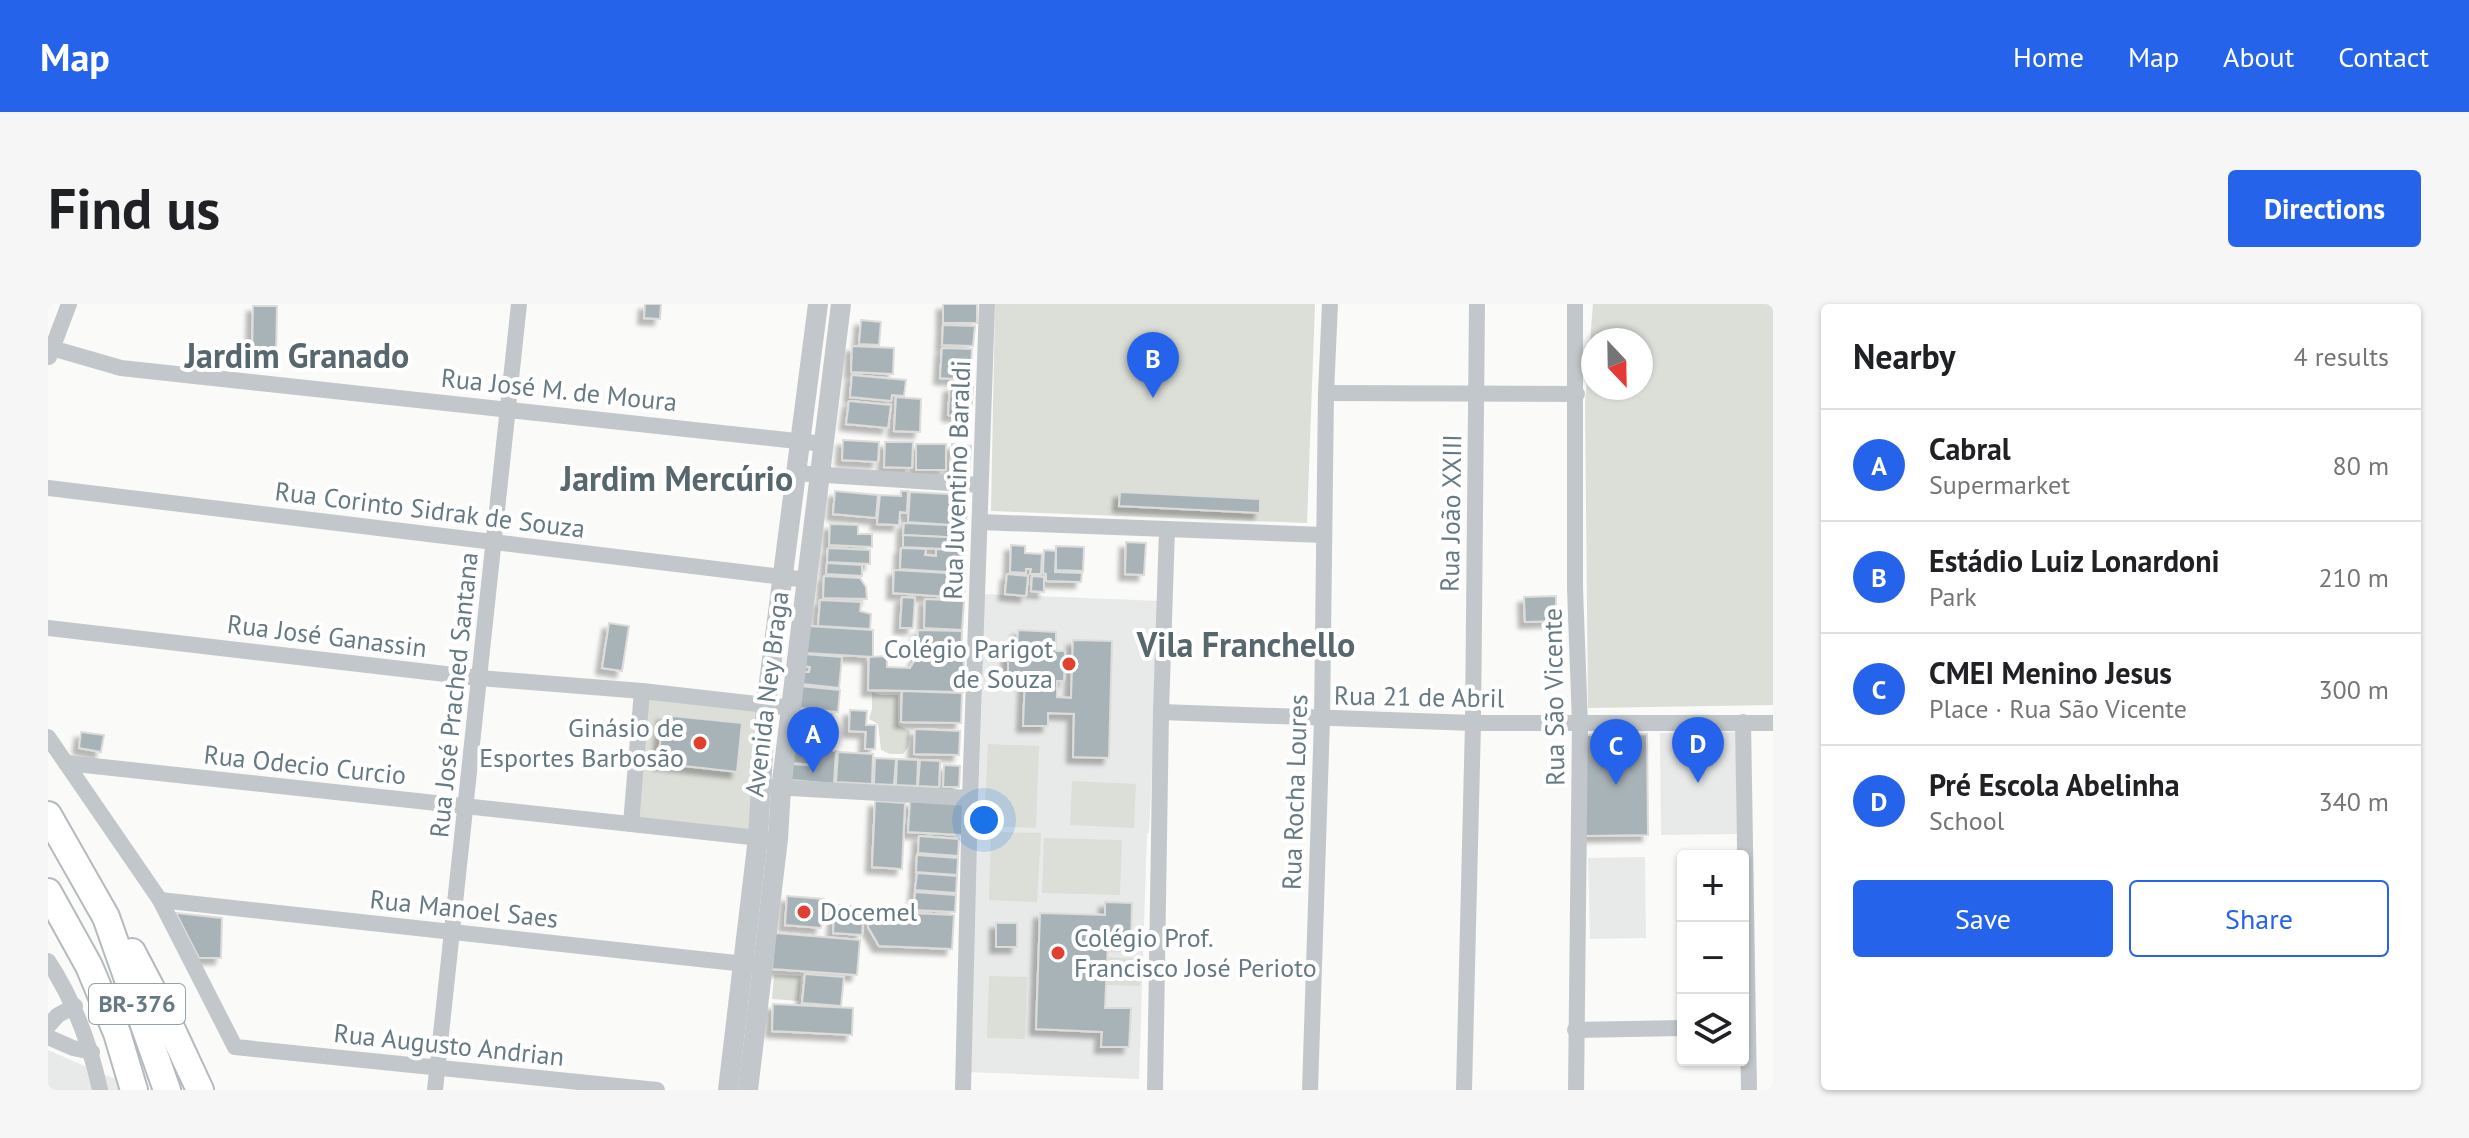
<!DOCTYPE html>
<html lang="en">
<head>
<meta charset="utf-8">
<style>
	body { margin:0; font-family:"PT Sans",sans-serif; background:#f6f6f6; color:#202124 }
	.controls { position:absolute; right:24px; bottom:24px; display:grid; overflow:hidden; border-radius:8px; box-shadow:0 2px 6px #0004 }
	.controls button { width:72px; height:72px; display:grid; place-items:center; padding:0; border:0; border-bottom:2px solid #e0e0e0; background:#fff; color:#202124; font:40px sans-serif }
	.compass { position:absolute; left:1533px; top:24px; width:72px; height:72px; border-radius:50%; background:#fff; box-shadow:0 2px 6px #0004; rotate:158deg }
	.you { position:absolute; left:936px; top:516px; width:28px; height:28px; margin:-20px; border:6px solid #fff; border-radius:50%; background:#1a73e8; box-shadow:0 0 0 12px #1a73e833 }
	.badge { display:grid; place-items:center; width:52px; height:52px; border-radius:50%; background:#2563eb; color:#fff; font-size:26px; font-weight:700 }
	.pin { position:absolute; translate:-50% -66px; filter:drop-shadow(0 2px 4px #0008) }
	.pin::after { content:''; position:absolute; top:42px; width:28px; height:24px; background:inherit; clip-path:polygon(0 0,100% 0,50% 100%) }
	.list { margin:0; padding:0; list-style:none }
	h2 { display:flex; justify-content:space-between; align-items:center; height:104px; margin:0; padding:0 32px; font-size:34px }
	h2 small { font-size:26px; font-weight:400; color:#757577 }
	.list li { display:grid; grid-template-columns:52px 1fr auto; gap:24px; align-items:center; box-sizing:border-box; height:112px; padding:0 32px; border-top:2px solid #e0e0e0 }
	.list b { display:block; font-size:30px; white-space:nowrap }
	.list p { margin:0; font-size:26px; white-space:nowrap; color:#757577 }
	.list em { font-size:26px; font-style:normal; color:#757577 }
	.actions { display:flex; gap:16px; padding:24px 32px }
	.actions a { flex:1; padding:18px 0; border:2px solid #2563eb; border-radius:8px; text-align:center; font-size:28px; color:#2563eb }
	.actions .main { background:#2563eb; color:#fff }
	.icon { flex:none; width:44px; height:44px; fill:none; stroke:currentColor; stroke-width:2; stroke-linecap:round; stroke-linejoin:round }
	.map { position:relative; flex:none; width:1725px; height:786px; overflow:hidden; border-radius:8px }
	header { display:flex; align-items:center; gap:48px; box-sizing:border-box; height:112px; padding:0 40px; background:#2563eb; color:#fff }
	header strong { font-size:38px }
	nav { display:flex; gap:44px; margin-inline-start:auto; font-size:28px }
	.intro { display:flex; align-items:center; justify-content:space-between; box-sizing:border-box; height:192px; padding:0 48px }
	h1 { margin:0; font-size:56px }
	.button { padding:20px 36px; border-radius:8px; background:#2563eb; color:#fff; font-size:28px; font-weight:700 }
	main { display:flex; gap:48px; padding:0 48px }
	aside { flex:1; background:#fff; border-radius:8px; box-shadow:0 2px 6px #0004 }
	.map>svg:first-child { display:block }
</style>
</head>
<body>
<header>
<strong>Map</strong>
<nav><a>Home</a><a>Map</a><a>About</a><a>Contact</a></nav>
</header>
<div class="intro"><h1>Find us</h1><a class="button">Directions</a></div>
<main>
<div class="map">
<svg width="1725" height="786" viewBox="0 0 1725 786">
	<defs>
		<filter id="shadow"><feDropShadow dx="-6" dy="6" stdDeviation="2" flood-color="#0004"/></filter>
	</defs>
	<rect width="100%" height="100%" fill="#fafaf8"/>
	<g fill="#e8eae9">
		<polygon points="935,290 1112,297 1101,529 1099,530 1091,775 920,768"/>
		<polygon points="1688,428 1689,530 1613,531 1612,429"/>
		<polygon points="1597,553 1598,634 1542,635 1540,554"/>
		<polygon points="0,746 92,786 0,786"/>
	</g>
	<g fill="#dbdfd7" fill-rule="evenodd">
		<polygon points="947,0 1267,0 1259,219 943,207"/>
		<path d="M1545,0H1725V401L1540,404L1537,100ZM1545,36H1593V84H1545Z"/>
		<polygon points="824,388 833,391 850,391 850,421 862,427 860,443 855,450 842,450 833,446 830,420 821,415 824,405"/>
		<polygon points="597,391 716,403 706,530 586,518"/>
		<polygon points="940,440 991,442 988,524 936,522"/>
		<polygon points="1024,477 1088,480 1086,524 1022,521"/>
		<polygon points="943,528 993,529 989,598 941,596"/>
		<polygon points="996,534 1074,536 1072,591 994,589"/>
		<polygon points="1060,653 1093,655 1092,682 1059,681"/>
		<polygon points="726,671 753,672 751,697 724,695"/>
		<polygon points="941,672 979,673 977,735 939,734"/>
	</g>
	<g fill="#a8b3b7" stroke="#dcdcda" stroke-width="2" filter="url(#shadow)">
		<polygon points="597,0 613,0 612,15 596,14"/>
		<rect x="895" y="0" width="34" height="19"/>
		<polygon points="205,2 229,2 228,55 204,54"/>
		<polygon points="813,16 833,18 831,41 811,40"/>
		<polygon points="895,21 927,22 925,42 894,41"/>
		<polygon points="804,42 846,44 845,70 803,68"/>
		<polygon points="894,44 924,45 922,76 892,74"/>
		<polygon points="804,71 858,76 856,92 844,91 843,97 802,93"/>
		<polygon points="902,82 925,83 923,112 900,111"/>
		<polygon points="848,93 873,95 872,128 846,127"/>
		<polygon points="801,97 843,101 840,124 798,120"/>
		<polygon points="795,136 831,138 830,158 794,156"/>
		<polygon points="837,138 865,138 864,164 836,163"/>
		<rect x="868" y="140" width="30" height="26"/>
		<polygon points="904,140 923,142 921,168 902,167"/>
		<polygon points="787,187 830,191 828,214 785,210"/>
		<polygon points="853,187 860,187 859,209 852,208 851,221 829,220 832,191 853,192"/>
		<polygon points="862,188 920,191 918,222 860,218"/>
		<polygon points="1072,188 1212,195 1212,209 1071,202"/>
		<polygon points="856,219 918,222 917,234 855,231"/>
		<polygon points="782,220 810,221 810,230 824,230 824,243 781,241"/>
		<polygon points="855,231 917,234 917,246 855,243"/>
		<polygon points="1078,238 1098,239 1096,271 1077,270"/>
		<polygon points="963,241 977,242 977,249 994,250 993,270 982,270 983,265 978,265 978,269 962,268"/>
		<polygon points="1008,242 1036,243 1035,267 1008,266"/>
		<polygon points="780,244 822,246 822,260 779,258"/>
		<polygon points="853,244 878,245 877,251 888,252 888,245 917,247 916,269 852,265"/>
		<polygon points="996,246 1008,247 1007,268 1034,269 1033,278 998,277 998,270 995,269"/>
		<polygon points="779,259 814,261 814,272 778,270"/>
		<polygon points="846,266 918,270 916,294 845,289"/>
		<polygon points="959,270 980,272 978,292 957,290"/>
		<polygon points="776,272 812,274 818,283 819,295 775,294"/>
		<polygon points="984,272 996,273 996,288 983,287"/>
		<polygon points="1508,292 1508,317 1477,318 1476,293"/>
		<polygon points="854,293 867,294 865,324 852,324"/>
		<polygon points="877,295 916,297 914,326 876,324"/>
		<polygon points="772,296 813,298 812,307 823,310 822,325 770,322"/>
		<polygon points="561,319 581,322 574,367 554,364"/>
		<polygon points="760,322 825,326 825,353 758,349"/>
		<polygon points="870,326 914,327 913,352 869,350"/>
		<polygon points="970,326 1008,328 1008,347 1017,347 1016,377 1009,377 1009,393 1023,394 1025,336 1064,337 1061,454 1025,453 1026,410 1000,409 1000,422 975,422 977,374 960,373 960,348 969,349"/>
		<polygon points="756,350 794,353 791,384 754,380 755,368 761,368 762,363 755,362"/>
		<polygon points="839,352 839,363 862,364 869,352 916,353 915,388 820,386 821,353"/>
		<polygon points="752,382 792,386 790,408 750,404"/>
		<polygon points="854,387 914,389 913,419 853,418"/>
		<polygon points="802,406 819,407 818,421 828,421 827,445 817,445 818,428 801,427"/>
		<polygon points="615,411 694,419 689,468 610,459"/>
		<polygon points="748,418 778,420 776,444 769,444 767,461 744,459"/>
		<polygon points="867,425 912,427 911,451 866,450"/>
		<polygon points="33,428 56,431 53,448 31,444"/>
		<polygon points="1599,430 1600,531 1537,532 1535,431"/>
		<polygon points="770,445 788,447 786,480 743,476 744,460 768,462"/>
		<polygon points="790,448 825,450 824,480 788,478"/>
		<polygon points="827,454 848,455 846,481 826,480"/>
		<polygon points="849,455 870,456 869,482 848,481"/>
		<polygon points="872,456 892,457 891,483 870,482"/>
		<polygon points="896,461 912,462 911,483 895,483"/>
		<polygon points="827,497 857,499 854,565 824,563"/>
		<polygon points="862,497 916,500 914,531 860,528"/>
		<polygon points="871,532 911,535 910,552 870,549"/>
		<polygon points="869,551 910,554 909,571 868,568"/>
		<polygon points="869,569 909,572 908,589 867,586"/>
		<polygon points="867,588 908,591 907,608 866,606"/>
		<polygon points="739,592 776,595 773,624 737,621"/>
		<polygon points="1057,598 1084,599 1083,639 1060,638 1057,704 1083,704 1081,743 1053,743 1054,728 988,725 992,609 1057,611"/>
		<polygon points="787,601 816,603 814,631 785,629"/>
		<polygon points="821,607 906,611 904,645 831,642 820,623"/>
		<polygon points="128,609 174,614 173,654 151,654"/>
		<rect x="948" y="619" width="21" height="24"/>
		<polygon points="727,629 812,636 809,671 724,665"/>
		<polygon points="757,670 796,673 793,702 754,699"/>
		<polygon points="725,700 805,704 804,731 724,727"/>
	</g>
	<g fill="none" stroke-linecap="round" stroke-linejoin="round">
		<g stroke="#b4babd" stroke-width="30">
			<g id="trunk">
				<polyline points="0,511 58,613 119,786"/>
				<polyline points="0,588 41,662 69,729 86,786"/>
				<polyline points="84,648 117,711 152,786"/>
			</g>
		</g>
		<g stroke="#c1c7ca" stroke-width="16">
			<polyline points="1527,0 1527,284 1532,420 1528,786"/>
			<polyline points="0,43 73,64 776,140"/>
			<polyline points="1,53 21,0"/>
			<polyline points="1278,89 1529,90"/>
			<polyline points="747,169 932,181"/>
			<polyline points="0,184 759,276"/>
			<polyline points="932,218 1276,231"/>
			<polyline points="0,324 432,374 594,387 745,404"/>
			<polyline points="1113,408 1425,419 1725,419"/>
			<polyline points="1695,418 1701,786"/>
			<polyline points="0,433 112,596 187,743 609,786"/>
			<polyline points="18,459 721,535"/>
			<polyline points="724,483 922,494"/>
			<polyline points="583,520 594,387"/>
			<polyline points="112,596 706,661"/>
			<path d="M0,657C27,698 42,739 52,786"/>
			<polyline points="0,722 10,711 27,702"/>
			<polyline points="1527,726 1635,724"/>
			<polyline points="0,733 25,744 44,748"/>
			<polyline points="387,786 471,0"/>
			<polyline points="915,786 922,494 939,0"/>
			<polyline points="1107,786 1113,408 1119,225"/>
			<polyline points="1262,786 1274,415 1278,89 1282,0"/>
			<polyline points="1416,786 1425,419 1429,0"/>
		</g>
		<g stroke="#c1c7ca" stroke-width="20">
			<polyline points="680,786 710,534 718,401 770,0"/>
			<polyline points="700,786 730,535 733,485 793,0"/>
		</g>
		<use href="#trunk" stroke="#fff" stroke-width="26"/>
	</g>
	<g fill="#e33f2f" stroke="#fff" stroke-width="3">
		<circle cx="1021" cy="360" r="8"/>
		<circle cx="652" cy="439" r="8"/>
		<circle cx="756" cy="608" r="8"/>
		<circle cx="1010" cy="649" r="8"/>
	</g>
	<g text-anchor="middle" stroke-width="8" stroke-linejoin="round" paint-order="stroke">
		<rect fill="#fff" stroke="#93a2a8" stroke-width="2" x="41" y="680" width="96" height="40" rx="6"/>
		<g font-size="24" font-weight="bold" fill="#657a83">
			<text x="89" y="708">BR-376</text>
		</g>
		<g font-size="26" fill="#657a83" stroke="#fff">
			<text transform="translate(511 86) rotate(6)" y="9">Rua José M. de Moura</text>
			<text transform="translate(909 176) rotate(-88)" y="9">Rua Juventino Baraldi</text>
			<text transform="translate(382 206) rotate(7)" y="9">Rua Corinto Sidrak de Souza</text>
			<text transform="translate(1403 209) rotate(-89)" y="9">Rua João XXIII</text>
			<text transform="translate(279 332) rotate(7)" y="9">Rua José Ganassin</text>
			<text transform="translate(719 390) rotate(-83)" y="9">Avenida Ney Braga</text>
			<text transform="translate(406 391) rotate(-84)" y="9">Rua José Prached Santana</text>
			<text transform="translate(1371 393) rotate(1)" y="9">Rua 21 de Abril</text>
			<text transform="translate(1506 393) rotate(-91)" y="9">Rua São Vicente</text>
			<text transform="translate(257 461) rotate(6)" y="9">Rua Odecio Curcio</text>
			<text transform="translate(1247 488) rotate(-88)" y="9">Rua Rocha Loures</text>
			<text transform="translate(416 605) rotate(6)" y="9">Rua Manoel Saes</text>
			<text transform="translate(401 741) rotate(6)" y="9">Rua Augusto Andrian</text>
		</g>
		<g font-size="26" fill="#657a83" stroke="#fff" text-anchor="end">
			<text x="1005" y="354">Colégio Parigot<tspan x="1005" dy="30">de Souza</tspan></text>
			<text x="636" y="433">Ginásio de<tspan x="636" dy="30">Esportes Barbosão</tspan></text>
			<text x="772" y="617" text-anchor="start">Docemel</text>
			<text x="1026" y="643" text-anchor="start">Colégio Prof.<tspan x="1026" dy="30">Francisco José Perioto</tspan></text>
		</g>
		<g font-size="34" font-weight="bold" fill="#57676e" stroke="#fff">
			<text x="249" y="64">Jardim Granado</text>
			<text x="629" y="187">Jardim Mercúrio</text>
			<text x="1198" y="353">Vila Franchello</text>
		</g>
	</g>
</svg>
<div class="controls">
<button>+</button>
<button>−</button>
<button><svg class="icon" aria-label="layers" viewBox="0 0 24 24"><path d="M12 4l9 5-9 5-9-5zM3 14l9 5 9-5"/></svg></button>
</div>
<svg class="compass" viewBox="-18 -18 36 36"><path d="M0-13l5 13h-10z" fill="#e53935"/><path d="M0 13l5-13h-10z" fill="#757577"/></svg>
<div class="you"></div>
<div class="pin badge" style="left:765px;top:469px">A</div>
<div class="pin badge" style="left:1105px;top:94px">B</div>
<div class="pin badge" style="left:1568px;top:481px">C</div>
<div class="pin badge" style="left:1650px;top:479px">D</div>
</div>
<aside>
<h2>Nearby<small>4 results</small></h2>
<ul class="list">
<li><span class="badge">A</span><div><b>Cabral</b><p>Supermarket</p></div><em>80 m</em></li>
<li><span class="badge">B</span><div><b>Estádio Luiz Lonardoni</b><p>Park</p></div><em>210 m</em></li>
<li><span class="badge">C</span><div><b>CMEI Menino Jesus</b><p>Place · Rua São Vicente</p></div><em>300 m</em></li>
<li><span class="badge">D</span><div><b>Pré Escola Abelinha</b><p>School</p></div><em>340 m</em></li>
</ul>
<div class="actions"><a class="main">Save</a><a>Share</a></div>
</aside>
</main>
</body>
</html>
